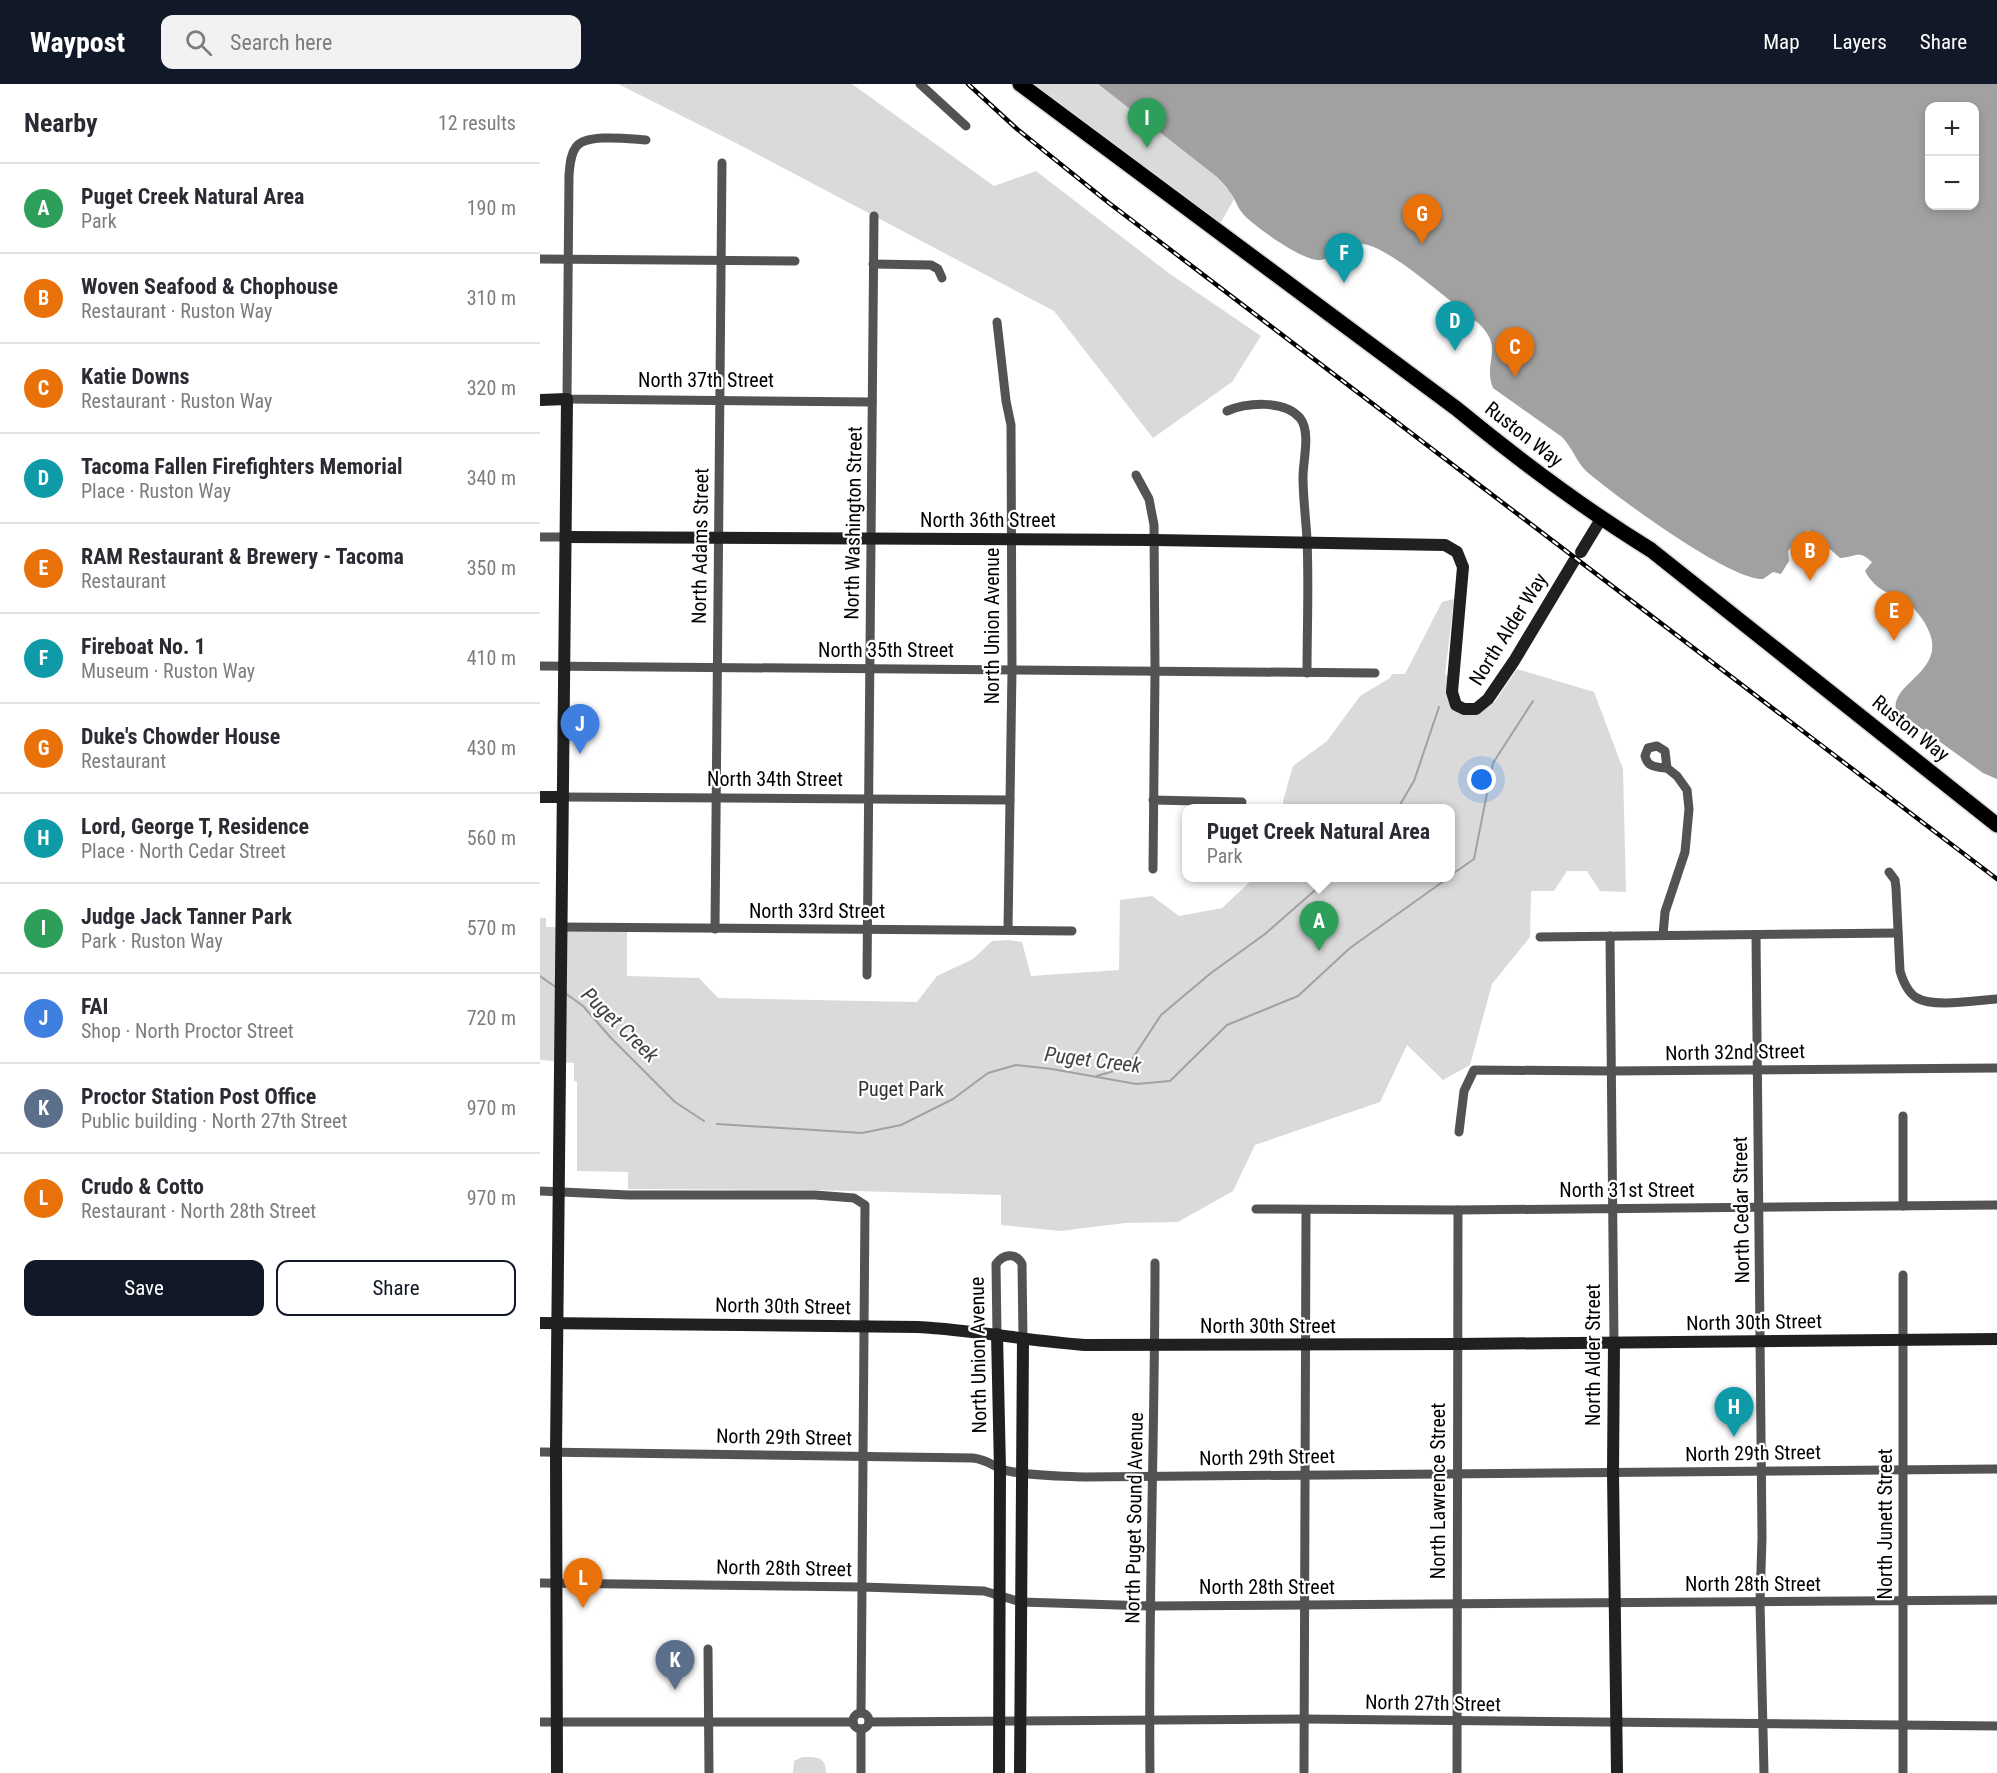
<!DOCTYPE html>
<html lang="en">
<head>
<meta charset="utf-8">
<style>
	body { margin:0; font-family:"Roboto Condensed",sans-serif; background:#f2f2f3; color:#2b2b33 }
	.controls { position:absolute; right:18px; top:18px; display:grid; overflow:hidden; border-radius:12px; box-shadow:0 3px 9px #0003 }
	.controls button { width:54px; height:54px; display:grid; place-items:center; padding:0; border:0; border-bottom:2px solid #e1e1e2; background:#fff; color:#2b2b33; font:30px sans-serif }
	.you { position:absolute; left:942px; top:696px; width:21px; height:21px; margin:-15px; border:4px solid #fff; border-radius:50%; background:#1a73e8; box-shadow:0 0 0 9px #1a73e833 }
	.badge { display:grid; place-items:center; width:39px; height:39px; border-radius:50%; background:#111827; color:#fff; font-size:20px; font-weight:700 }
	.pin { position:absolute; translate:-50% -50px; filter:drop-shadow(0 2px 3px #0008) }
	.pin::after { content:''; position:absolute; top:32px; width:21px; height:18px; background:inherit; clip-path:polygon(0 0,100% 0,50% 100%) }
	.popup { position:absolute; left:642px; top:720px; width:273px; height:78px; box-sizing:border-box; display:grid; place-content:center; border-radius:12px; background:#fff; filter:drop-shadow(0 2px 4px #0005); font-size:20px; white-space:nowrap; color:#7c7c81 }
	.popup b { font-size:22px; color:#2b2b33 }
	.popup::after { content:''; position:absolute; left:50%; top:100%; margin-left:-12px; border:12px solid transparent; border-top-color:#fff }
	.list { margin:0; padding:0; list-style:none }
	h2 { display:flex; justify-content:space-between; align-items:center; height:78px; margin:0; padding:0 24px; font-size:26px }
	h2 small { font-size:20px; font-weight:400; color:#7c7c81 }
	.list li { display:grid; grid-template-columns:39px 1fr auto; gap:18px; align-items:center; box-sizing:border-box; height:90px; padding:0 24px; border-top:2px solid #e1e1e2 }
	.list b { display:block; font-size:22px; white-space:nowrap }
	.list p { margin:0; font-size:20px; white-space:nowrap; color:#7c7c81 }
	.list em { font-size:20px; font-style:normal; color:#7c7c81 }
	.actions { display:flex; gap:12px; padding:18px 24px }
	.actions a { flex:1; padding:14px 0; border:2px solid #111827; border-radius:12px; text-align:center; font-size:21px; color:#111827 }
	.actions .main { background:#111827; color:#fff }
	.icon { flex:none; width:33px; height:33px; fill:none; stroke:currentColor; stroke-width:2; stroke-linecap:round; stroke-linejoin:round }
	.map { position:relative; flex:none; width:1457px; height:1689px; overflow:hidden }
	header { display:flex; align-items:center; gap:36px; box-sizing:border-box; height:84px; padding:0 30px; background:#111827; color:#fff }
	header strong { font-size:28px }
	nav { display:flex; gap:33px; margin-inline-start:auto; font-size:21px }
	.search { width:420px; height:54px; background:#f2f2f3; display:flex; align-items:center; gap:15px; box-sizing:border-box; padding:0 21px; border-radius:12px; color:#7c7c81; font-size:22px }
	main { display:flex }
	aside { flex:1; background:#fff }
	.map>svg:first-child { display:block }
</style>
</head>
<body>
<header>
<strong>Waypost</strong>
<div class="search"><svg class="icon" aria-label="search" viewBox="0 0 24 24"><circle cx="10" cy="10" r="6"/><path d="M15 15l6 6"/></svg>Search here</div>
<nav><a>Map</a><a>Layers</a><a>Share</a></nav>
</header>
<main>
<aside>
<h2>Nearby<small>12 results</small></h2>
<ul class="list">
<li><span class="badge" style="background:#2e9e5b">A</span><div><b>Puget Creek Natural Area</b><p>Park</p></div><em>190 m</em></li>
<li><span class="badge" style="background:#e8710a">B</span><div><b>Woven Seafood &amp; Chophouse</b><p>Restaurant · Ruston Way</p></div><em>310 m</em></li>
<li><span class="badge" style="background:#e8710a">C</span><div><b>Katie Downs</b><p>Restaurant · Ruston Way</p></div><em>320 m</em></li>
<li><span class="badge" style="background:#0f9aa8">D</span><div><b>Tacoma Fallen Firefighters Memorial</b><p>Place · Ruston Way</p></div><em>340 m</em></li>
<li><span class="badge" style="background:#e8710a">E</span><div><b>RAM Restaurant &amp; Brewery - Tacoma</b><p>Restaurant</p></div><em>350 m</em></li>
<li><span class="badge" style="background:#0f9aa8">F</span><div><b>Fireboat No. 1</b><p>Museum · Ruston Way</p></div><em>410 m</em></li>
<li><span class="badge" style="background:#e8710a">G</span><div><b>Duke's Chowder House</b><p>Restaurant</p></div><em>430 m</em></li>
<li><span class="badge" style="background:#0f9aa8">H</span><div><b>Lord, George T, Residence</b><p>Place · North Cedar Street</p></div><em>560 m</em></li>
<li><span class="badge" style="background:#2e9e5b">I</span><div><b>Judge Jack Tanner Park</b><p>Park · Ruston Way</p></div><em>570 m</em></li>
<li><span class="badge" style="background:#3f7fe0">J</span><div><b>FAI</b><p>Shop · North Proctor Street</p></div><em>720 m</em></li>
<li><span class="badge" style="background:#5c6f8a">K</span><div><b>Proctor Station Post Office</b><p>Public building · North 27th Street</p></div><em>970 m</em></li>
<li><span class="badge" style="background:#e8710a">L</span><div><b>Crudo &amp; Cotto</b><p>Restaurant · North 28th Street</p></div><em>970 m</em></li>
</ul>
<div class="actions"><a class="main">Save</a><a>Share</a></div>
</aside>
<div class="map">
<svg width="1457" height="1689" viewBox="0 0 1457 1689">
	<rect width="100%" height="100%" fill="#fff"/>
	<g fill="#dadada">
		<polygon points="78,0 312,0 454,102 496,87 630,190 721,252 692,298 613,354 514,227 196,59"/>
		<polygon points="491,0 558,0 677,93 690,108 694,115 680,140"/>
		<polygon points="914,515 905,591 908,592 915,624 950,617 954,619 977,585 1054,608 1083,685 1086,808 1060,807 1047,787 1027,787 1014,807 991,807 990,853 952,900 930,981 903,996 867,961 840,1018 715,1061 693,1107 638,1138 585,1139 521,1147 461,1141 461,1111 277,1106 88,1105 88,1088 37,1087 37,998 34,997 34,979 0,976 0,834 6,834 6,843 87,844 87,892 159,894 178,914 377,918 397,892 433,875 452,857 469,856 482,858 491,892 579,886 580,816 612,812 639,832 682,824 714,794 911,794 911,724 744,724 743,717 753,682 787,657 820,612 850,594 852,590 865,590 902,518"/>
		<path d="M262,1673C276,1673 286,1672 286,1689H253L254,1677Z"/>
	</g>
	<path fill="#a1a1a1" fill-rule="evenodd" d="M558,0H1457V695L1443,689L1356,626C1350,600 1404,588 1390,550C1385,536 1373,522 1362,513C1357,510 1353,511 1348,509C1339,505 1329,496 1325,487L1332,478C1318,465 1316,473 1300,474L1268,446L1248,467L1249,477L1241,490L1233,488L1223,495C1190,497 1074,411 1046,387C1036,377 1032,363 1022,353L953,304C942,277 966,264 937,238C910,218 858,170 828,161C811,156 797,173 781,176C765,179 715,143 703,130C697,123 695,114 689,107C686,102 681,97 677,93ZM1390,22H1434V122H1390Z"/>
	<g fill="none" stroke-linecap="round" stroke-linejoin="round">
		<g stroke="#a1a1a1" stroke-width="2">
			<polyline points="858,724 874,697 899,623"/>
			<polyline points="911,791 934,775 953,679 993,617"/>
			<polyline points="0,892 17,904"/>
			<polyline points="25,909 43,922 71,954 135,1018 164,1037"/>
			<polyline points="557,992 587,983 621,931 671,889 725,850 789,794"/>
			<polyline points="177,1040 322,1049 361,1041 413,1015 448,989 476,981 512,985 596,1000 630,997 687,941 758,912 810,864 908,794"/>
		</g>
		<g stroke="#dbdbdb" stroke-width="18">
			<path id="primary" d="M480,0L917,325C979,376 1043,424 1111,466L1457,741"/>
		</g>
		<g stroke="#535353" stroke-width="9">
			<polyline points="380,0 426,42"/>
			<path d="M106,56C89,55 46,49 36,63C30,71 30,82 29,91L27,315L332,318"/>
			<polyline points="0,175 255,177"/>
			<polyline points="333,180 391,181 398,185 402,194"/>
			<polyline points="457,238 466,317 471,341 472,586 468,846"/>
			<path d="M687,327C706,319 744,315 760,334C771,348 763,376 763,393C763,414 766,435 767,456C769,500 767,545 767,589"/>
			<polyline points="596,391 609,415 614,441 615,587 613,785"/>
			<polyline points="0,453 26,453"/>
			<polyline points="0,582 835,589"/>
			<polyline points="23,713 470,716"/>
			<polyline points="613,716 702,718"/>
			<path d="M1349,788L1355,796L1356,804L1360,887C1363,897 1368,909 1377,914C1394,924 1437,916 1457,915"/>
			<polyline points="21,843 532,847"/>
			<polyline points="175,845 182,79"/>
			<path d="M1123,851L1125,828L1145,768L1149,725L1147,706L1137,692L1127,684L1125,667L1117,662L1108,664L1105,672C1108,684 1117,683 1127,684"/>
			<polyline points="1216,851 1222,1454 1220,1518 1224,1689"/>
			<polyline points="1070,852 1074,1259"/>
			<polyline points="1000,853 1358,849"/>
			<polyline points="327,891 334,132"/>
			<polyline points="1363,1032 1363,1122"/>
			<polyline points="919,1048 924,1007 934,986 1070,987 1457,984"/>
			<polyline points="0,1107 88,1111 275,1111 314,1114 325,1121 321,1629"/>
			<polyline points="716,1125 918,1126 1457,1121"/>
			<polyline points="1363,1191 1363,1689"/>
			<path d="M457,1250L456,1180C463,1170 476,1168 482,1180L483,1255"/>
			<path d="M0,1368L433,1374C450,1376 454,1384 468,1387C493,1392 519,1392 545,1393L1457,1385"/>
			<polyline points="0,1499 322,1503 444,1507 481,1518 610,1522 1457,1516"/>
			<polyline points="168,1565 169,1689"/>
			<circle cx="321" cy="1637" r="8"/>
			<polyline points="0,1638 313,1638"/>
			<polyline points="329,1638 764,1635 1457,1642"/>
			<polyline points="321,1645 321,1689"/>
			<path d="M610,1689C608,1519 615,1349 615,1179"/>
			<polyline points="764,1689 766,1127"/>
			<polyline points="917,1689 918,1126"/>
		</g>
		<g stroke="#202020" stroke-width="12">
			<polyline points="0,316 27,315 16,1368 17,1689"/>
			<polyline points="26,453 614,456 905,461 917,468 923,483 912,608 916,621 924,625 936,625 948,615 974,577 1034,477"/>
			<polyline points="1041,468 1061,435"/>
			<polyline points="0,713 23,713"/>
			<path d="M0,1239L378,1243C435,1246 489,1257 545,1261L918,1260L1457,1255"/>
			<polyline points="457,1250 460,1385 459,1689"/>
			<polyline points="1074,1259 1073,1389 1077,1689"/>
			<polyline points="480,1689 483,1255"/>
		</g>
		<use href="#primary" stroke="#000" stroke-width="15"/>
		<g stroke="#000" stroke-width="4.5">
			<polyline id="rail" points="428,0 477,45 569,119 1457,795"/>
		</g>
		<use href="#rail" stroke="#fff" stroke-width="2" stroke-dasharray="7" stroke-linecap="butt"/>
	</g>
	<g text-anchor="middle" stroke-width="4.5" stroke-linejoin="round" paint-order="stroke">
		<g font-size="20" fill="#000" stroke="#fff">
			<text x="166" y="303">North 37th Street</text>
			<text transform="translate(984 350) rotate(38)" y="7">Ruston Way</text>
			<text x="448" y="443">North 36th Street</text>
			<text transform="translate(313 439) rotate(-89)" y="7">North Washington Street</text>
			<text transform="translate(160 462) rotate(-89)" y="7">North Adams Street</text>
			<text transform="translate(452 542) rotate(-90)" y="7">North Union Avenue</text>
			<text transform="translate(968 545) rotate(-58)" y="7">North Alder Way</text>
			<text x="346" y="573">North 35th Street</text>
			<text transform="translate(1371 644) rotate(39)" y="7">Ruston Way</text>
			<text x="235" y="702">North 34th Street</text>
			<text x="277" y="834">North 33rd Street</text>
			<text transform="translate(1195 968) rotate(-1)" y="7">North 32nd Street</text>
			<text x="1087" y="1113">North 31st Street</text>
			<text transform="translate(1201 1126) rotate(-91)" y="7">North Cedar Street</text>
			<text transform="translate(243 1222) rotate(1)" y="7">North 30th Street</text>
			<text transform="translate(1214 1238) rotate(-1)" y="7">North 30th Street</text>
			<text x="728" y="1249">North 30th Street</text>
			<text transform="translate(438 1271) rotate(-91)" y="7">North Union Avenue</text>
			<text transform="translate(1053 1271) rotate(-90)" y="7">North Alder Street</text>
			<text transform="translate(244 1353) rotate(1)" y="7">North 29th Street</text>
			<text transform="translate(1213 1369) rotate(-1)" y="7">North 29th Street</text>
			<text transform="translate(727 1373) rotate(-1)" y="7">North 29th Street</text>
			<text transform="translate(898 1407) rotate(-90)" y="7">North Lawrence Street</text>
			<text transform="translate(594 1434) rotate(-89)" y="7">North Puget Sound Avenue</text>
			<text transform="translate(1345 1440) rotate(-90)" y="7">North Junett Street</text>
			<text transform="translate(244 1484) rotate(1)" y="7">North 28th Street</text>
			<text x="1213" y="1507">North 28th Street</text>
			<text x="727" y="1510">North 28th Street</text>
			<text transform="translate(893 1619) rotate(1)" y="7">North 27th Street</text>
		</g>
		<g font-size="20" fill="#313131" stroke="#fff">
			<text x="361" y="1012">Puget Park</text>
		</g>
		<g font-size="21" font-style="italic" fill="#424242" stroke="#fff">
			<text transform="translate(80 941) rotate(44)" y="7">Puget Creek</text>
			<text transform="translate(553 976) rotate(7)" y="7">Puget Creek</text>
		</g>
	</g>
</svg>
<div class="controls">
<button>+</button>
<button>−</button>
</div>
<div class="you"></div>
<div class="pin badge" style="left:779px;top:867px;background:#2e9e5b">A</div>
<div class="popup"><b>Puget Creek Natural Area</b>Park</div>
<div class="pin badge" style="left:1270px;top:497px;background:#e8710a">B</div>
<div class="pin badge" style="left:975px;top:293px;background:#e8710a">C</div>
<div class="pin badge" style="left:915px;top:267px;background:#0f9aa8">D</div>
<div class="pin badge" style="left:1354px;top:557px;background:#e8710a">E</div>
<div class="pin badge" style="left:804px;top:199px;background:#0f9aa8">F</div>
<div class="pin badge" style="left:882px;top:160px;background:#e8710a">G</div>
<div class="pin badge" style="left:1194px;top:1353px;background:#0f9aa8">H</div>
<div class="pin badge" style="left:607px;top:64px;background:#2e9e5b">I</div>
<div class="pin badge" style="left:40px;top:670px;background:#3f7fe0">J</div>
<div class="pin badge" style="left:135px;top:1606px;background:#5c6f8a">K</div>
<div class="pin badge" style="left:43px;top:1524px;background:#e8710a">L</div>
</div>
</main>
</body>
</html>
